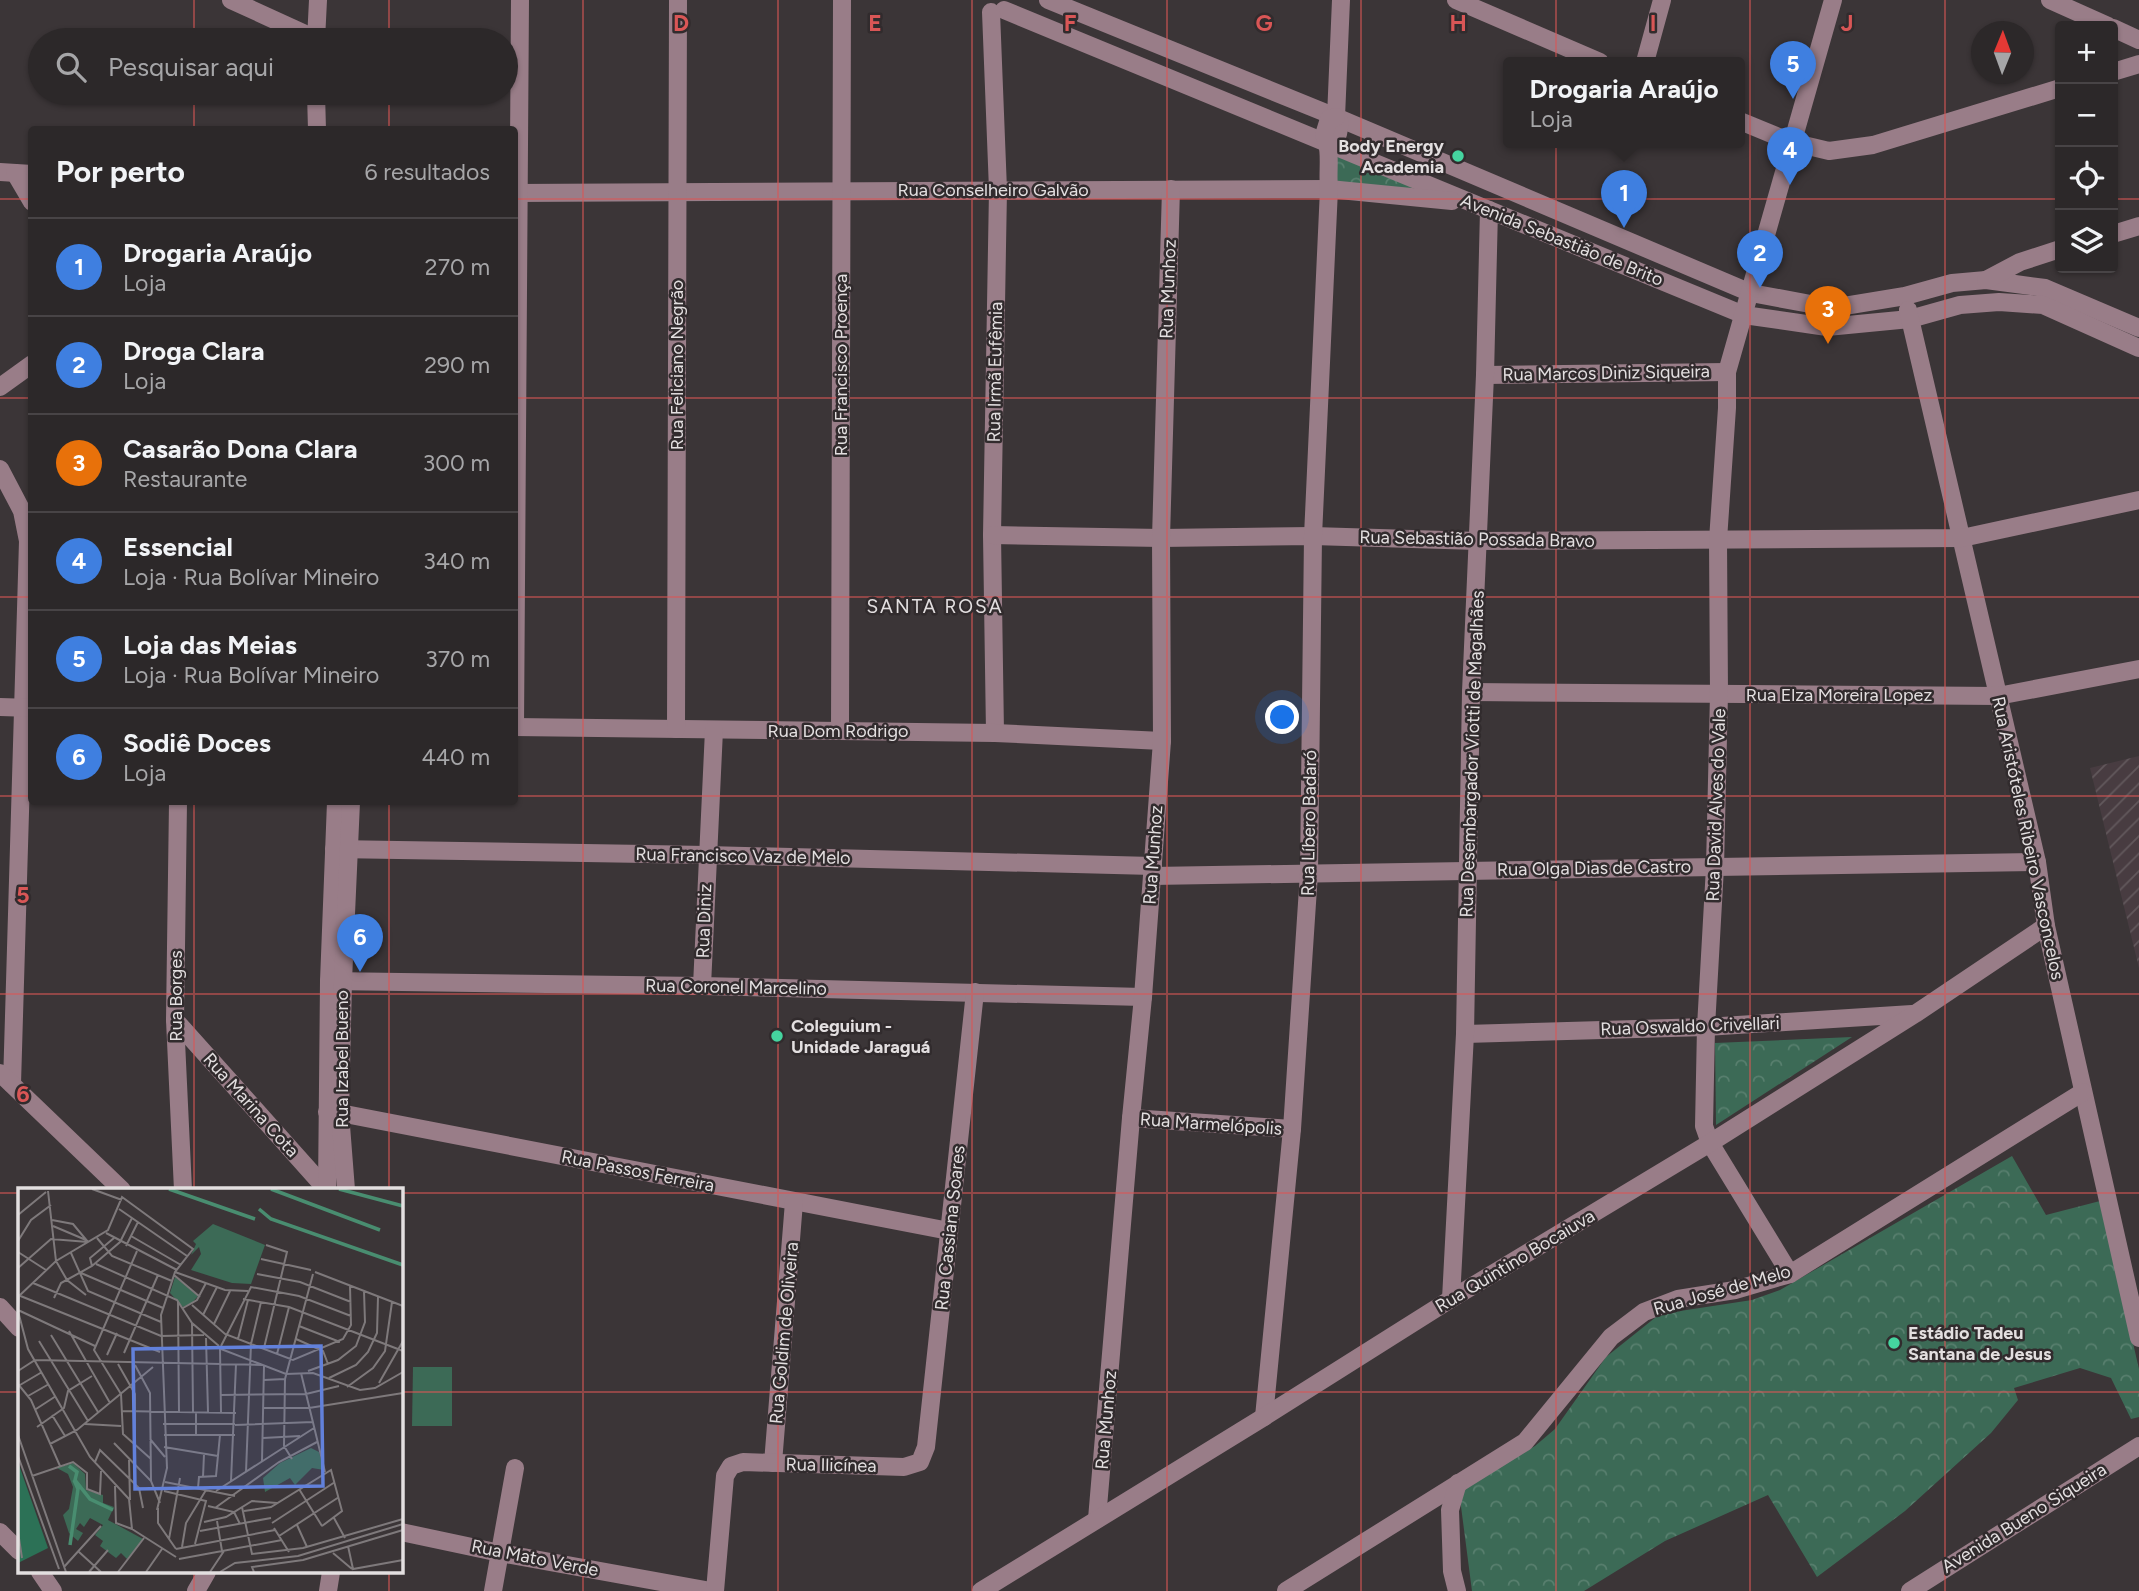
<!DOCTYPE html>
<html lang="pt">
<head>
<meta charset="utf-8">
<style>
	body { margin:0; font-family:Figtree,sans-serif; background:#383435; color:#f1f3f6 }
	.controls { position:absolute; right:21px; top:21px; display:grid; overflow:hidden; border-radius:7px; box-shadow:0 2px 5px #0004 }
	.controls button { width:63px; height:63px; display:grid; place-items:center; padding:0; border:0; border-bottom:2px solid #484446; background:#2c2829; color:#f1f3f6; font:35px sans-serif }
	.compass { position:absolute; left:1971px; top:21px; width:63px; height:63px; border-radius:50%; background:#2c2829; box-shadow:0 2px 5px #0004; rotate:1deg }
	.you { position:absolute; left:1283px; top:718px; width:24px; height:24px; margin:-18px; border:5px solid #fff; border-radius:50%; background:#1a73e8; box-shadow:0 0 0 10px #1a73e833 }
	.badge { display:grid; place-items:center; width:46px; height:46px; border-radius:50%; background:#45d49f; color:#fff; font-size:23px; font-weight:700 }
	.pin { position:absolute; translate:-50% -58px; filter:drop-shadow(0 2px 4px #0008) }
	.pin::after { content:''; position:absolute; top:37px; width:24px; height:21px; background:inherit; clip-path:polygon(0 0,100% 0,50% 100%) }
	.popup { position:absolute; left:1503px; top:57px; width:242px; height:91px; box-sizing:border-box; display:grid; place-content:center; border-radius:7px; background:#2c2829; filter:drop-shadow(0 2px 5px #0005); font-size:23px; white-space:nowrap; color:#a6a6a8 }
	.popup b { font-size:26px; color:#f1f3f6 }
	.popup::after { content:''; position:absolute; left:50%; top:100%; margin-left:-14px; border:14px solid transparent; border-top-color:#2c2829 }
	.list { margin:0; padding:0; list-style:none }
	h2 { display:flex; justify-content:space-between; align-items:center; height:91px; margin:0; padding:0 28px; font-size:30px }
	h2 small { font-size:23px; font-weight:400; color:#a6a6a8 }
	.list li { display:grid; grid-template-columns:46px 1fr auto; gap:21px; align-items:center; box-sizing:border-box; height:98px; padding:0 28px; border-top:2px solid #484446 }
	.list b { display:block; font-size:26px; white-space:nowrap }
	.list p { margin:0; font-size:23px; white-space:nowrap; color:#a6a6a8 }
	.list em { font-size:23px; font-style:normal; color:#a6a6a8 }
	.icon { flex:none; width:38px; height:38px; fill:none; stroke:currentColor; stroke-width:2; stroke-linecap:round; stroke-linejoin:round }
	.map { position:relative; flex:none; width:2139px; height:1591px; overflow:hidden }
	.search { position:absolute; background:#2c2829; box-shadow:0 2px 5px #0004; left:28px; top:28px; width:490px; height:77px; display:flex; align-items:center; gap:18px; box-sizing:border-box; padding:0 24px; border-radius:38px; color:#a6a6a8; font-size:26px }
	.panel { position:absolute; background:#2c2829; box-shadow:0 2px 5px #0004; left:28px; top:126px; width:490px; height:679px; border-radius:7px }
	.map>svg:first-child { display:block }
</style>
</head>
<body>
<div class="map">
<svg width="2139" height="1591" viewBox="0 0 2139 1591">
	<defs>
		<pattern id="industrial-furrows" width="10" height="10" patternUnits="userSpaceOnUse" patternTransform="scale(1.75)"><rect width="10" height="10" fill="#483c41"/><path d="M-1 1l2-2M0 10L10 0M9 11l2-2" fill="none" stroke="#62585c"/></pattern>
		<pattern id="park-crowns" width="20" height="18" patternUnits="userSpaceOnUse" patternTransform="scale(1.75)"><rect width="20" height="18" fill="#3c6a56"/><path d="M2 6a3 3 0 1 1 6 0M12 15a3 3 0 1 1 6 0" fill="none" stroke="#587f6e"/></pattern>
	</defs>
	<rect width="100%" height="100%" fill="#3b3537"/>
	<polygon fill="url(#industrial-furrows)" points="2139,756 2139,968 2090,768"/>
	<polygon fill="#3c6a56" points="413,1367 452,1367 452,1426 412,1426"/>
	<g fill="url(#park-crowns)">
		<polygon points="1333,150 1444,198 1335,191"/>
		<polygon points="1852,1037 1716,1125 1715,1043"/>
		<polygon points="2012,1156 2046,1215 2100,1201 2139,1369 2139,1417 2131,1419 2111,1378 2080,1368 2014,1388 2018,1400 1991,1433 1905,1511 1817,1577 1768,1495 1665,1541 1584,1591 1472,1591 1459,1491 1535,1446 1555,1429 1606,1357 1656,1317 1680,1311 1752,1300 1780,1290"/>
	</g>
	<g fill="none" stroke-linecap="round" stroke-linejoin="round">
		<g stroke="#997d88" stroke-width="18">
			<polyline points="231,0 316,39"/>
			<polyline points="1048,0 1336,117 1751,293 1832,308 1905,296 1952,283 1986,280 2045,288 2139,328"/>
			<polyline points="1456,0 1600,62"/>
			<polyline points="2050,0 2108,26"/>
			<polyline points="1004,10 1744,315 1827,327 1910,319 1960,305 1999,302 2043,305 2139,348"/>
			<polyline points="991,12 998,190 992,535 995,733"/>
			<polyline points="2113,28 2139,40"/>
			<polyline points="316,40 318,0"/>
			<polyline points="1645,62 1662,0"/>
			<polyline points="2113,72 2139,64"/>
			<polyline points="316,93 317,130"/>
			<polyline points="1740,121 1791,142 1829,151 1873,145 2060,88"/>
			<polyline points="1329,144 1338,134 1340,123 1336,117 1341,0"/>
			<polyline points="0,172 32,174"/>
			<polyline points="15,173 32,202"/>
			<polyline points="514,193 1329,189 1452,201"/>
			<polyline points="2113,234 2139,226"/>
			<polyline points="1986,280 2020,262 2060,249"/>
			<polyline points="1908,310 2037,862 2046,926 2139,1338"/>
			<polyline points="1485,375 1727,372"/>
			<polyline points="0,387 32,364"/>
			<polyline points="0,469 22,511 28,541 12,1084"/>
			<polyline points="992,535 1161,538 1313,536 1478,541 1962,538 2139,500"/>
			<polyline points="1471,692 1998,696 2139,669"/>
			<polyline points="0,707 32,708"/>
			<polyline points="514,727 995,733 1162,741"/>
			<polyline points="515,727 520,0"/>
			<polyline points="676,729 678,0"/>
			<polyline points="840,731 842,0"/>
			<polyline points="178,802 175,1020 183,1190"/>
			<polyline points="334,849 707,855 1153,866"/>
			<polyline points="1152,876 2037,862"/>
			<polyline points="329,981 702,986 1143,997"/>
			<polyline points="702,986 714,730"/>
			<polyline points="175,1020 327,1190"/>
			<polyline points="1465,1034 1706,1027 1912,1014"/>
			<polyline points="0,1073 122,1190"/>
			<polyline points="327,1112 340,1113 949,1231"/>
			<polyline points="1131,1118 1292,1129"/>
			<polyline points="327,1190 329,981 336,802"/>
			<polyline points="346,1190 340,1113 343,981 351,802"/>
			<polyline points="1790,1274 1710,1143 1704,1126 1706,1027 1715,867 1719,694 1718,540 1727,408 1727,372 1833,0"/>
			<polyline points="1451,1299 1465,1034 1471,692 1485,375 1489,210"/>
			<polyline points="0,1307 19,1328"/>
			<path d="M1264,1417L1292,1129L1309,873L1313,536L1329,189C1327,171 1332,150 1324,135L1329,119L1336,117"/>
			<polyline points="773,1463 794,1202"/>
			<polyline points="1097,1519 1131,1118 1143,997 1162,741 1161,538 1171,189"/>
			<polyline points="0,1532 19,1551"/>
			<polyline points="401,1532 500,1553 711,1591"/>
			<polyline points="40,1572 53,1591"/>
			<polyline points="196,1591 207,1572"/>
			<polyline points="328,1591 331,1572"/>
			<polyline points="493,1591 515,1468"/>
			<polyline points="715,1591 725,1476 731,1466 743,1462 904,1467 920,1462 926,1447 975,992"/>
			<polyline points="981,1591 1264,1417 1451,1299 1710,1143 1915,1014 2046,926"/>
			<polyline points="1286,1591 1525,1442 1611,1337 1644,1312 1678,1299 1735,1290 1790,1274 2083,1092"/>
			<polyline points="1457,1591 1452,1571 1450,1510 1458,1483"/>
			<polyline points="1910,1591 2139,1446"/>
		</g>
	</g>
	<path fill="none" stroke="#d95656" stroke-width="2" stroke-opacity="0.55" d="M194,0V40M389,0V40M583,0V1591M778,0V1591M972,0V1591M1167,0V1591M1361,0V1591M1556,0V1591M1750,0V1591M1945,0V1591M194,93V130M389,93V130M0,199H32M514,199H2060M2113,199H2139M0,398H32M514,398H2139M0,597H32M514,597H2139M0,796H32M514,796H2139M194,802V1190M389,802V1190M0,994H2139M0,1193H19M401,1193H2139M0,1392H19M401,1392H2139M194,1572V1591M389,1572V1591"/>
	<g fill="#45d49f" stroke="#312b2d" stroke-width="2.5">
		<circle cx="1458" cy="156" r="7"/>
		<circle cx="777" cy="1036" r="7"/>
		<circle cx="1894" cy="1343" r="7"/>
	</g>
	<g text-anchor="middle" stroke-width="5" stroke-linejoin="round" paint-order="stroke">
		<g font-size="18" font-weight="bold" fill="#e3dfe0" stroke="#312b2d" text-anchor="start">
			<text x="1444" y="152" text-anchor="end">Body Energy<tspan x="1444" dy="21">Academia</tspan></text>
			<text x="791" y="1032">Coleguium -<tspan x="791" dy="21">Unidade Jaraguá</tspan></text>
			<text x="1908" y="1339">Estádio Tadeu<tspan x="1908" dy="21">Santana de Jesus</tspan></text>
		</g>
		<g font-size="18" fill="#e3dfe0" stroke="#312b2d">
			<text x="993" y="196">Rua Conselheiro Galvão</text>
			<text transform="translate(1562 240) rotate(22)" y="6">Avenida Sebastião de Brito</text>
			<text transform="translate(1168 289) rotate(-88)" y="6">Rua Munhoz</text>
			<text transform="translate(677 365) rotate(-90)" y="6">Rua Feliciano Negrão</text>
			<text transform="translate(841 365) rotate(-90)" y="6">Rua Francisco Proença</text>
			<text transform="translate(995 372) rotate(-89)" y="6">Rua Irmã Eufêmia</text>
			<text transform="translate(1606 373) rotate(-1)" y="6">Rua Marcos Diniz Siqueira</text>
			<text transform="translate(1477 539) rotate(1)" y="6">Rua Sebastião Possada Bravo</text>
			<text x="1839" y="701">Rua Elza Moreira Lopez</text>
			<text x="838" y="737">Rua Dom Rodrigo</text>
			<text transform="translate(1472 754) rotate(-88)" y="6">Rua Desembargador Viotti de Magalhães</text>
			<text transform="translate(1716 805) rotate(-88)" y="6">Rua David Alves do Vale</text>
			<text transform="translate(1309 823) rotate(-89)" y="6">Rua Líbero Badaró</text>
			<text transform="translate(2028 838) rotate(78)" y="6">Rua Aristóteles Ribeiro Vasconcelos</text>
			<text transform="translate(1153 855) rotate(-86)" y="6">Rua Munhoz</text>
			<text transform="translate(743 856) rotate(1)" y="6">Rua Francisco Vaz de Melo</text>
			<text transform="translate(1594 868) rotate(-1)" y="6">Rua Olga Dias de Castro</text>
			<text transform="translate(704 921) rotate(-88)" y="6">Rua Diniz</text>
			<text transform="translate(736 987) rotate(1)" y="6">Rua Coronel Marcelino</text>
			<text transform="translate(176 996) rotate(-90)" y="6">Rua Borges</text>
			<text transform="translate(1690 1026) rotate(-2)" y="6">Rua Oswaldo Crivellari</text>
			<text transform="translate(342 1059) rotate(-90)" y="6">Rua Izabel Bueno</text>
			<text transform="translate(251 1105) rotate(48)" y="6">Rua Marina Cota</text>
			<text transform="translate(1211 1124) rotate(4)" y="6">Rua Marmelópolis</text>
			<text transform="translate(638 1171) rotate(11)" y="6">Rua Passos Ferreira</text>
			<text transform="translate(950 1228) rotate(-84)" y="6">Rua Cassiana Soares</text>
			<text transform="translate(1515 1261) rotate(-31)" y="6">Rua Quintino Bocaiuva</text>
			<text transform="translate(1722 1290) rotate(-16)" y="6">Rua José de Melo</text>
			<text transform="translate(784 1333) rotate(-85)" y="6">Rua Goldim de Oliveira</text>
			<text transform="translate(1106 1420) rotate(-85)" y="6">Rua Munhoz</text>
			<text transform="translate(831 1465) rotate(1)" y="6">Rua Ilicínea</text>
			<text transform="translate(2024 1518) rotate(-32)" y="6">Avenida Bueno Siqueira</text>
			<text transform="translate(535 1558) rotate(11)" y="6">Rua Mato Verde</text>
		</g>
		<g font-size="19" letter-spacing="2" fill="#e3dfe0" stroke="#312b2d">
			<text x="935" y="613">SANTA ROSA</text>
		</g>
	</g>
	<g transform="translate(18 1188)">
		<rect width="385" height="385" fill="#3b3537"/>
		<path d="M195,36L247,57L233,96L214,95L173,82L183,66L181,59L173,67L178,56L175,53Z" fill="#3c6a56"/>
		<path d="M0,274L30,360L0,375Z" fill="#2c7156"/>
		<path d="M157,89L180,108L174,115L165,119L152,105Z" fill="#3c6a56"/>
		<path d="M293,260L301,264L306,282L294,280L277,297L272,290L247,304L245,290L262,275ZM55,275L67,286L68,302L85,307V315L96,319L90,332L125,351L109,371L103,365L98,370L82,358L85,353L77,347L85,337L72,330L66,339L62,335L58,341L65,345L60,353L51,345L45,327L51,321L55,299L50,286L39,280Z" fill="#3c6a56"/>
		<path fill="none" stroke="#498d70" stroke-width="3.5" d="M151,1L237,31M253,1L362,42M321,1L385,18M241,21L253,31L385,77M51,278L59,284L57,292L72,311L95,322M52,357L60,301L56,292"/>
		<path fill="none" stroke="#7e797b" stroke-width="2" d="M74,1L104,12M30,3L38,73L49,92L68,107M101,21L169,68M0,27L28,4M34,32L55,36L70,54M35,38L68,52M88,45L159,82M113,48L163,77M79,50L94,68L154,93M0,53L13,32L33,17M108,58L120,34M119,63L76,162L103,206L105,246L133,271M0,64L28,82M53,65L70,103L143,134M243,71L293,82M78,76L159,112L174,135L201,158M74,78L72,70L96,50M0,80L33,51L70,54M157,84L207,102L230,103M297,84L385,118M63,85L145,120M239,86L282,94L333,114M156,87L182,109M15,95L143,148L186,147M0,107L142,164M36,110L43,95L74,78L102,54L114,30M225,111L271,119L385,163M160,113L161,225M174,117L207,146L275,172L325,151L333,137L332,98M165,120L179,112L188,95M0,122L77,158M185,127L199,99M174,135L175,224M196,136L212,103M281,138L322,154M51,143L92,215M33,147L80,224M188,150L190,224M220,151L230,112M278,151L305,163L310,176M21,153L70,233M203,158L233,99L281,108L333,128M246,160L269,64L248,57M202,161L203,224M203,161L268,186L295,185L342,202L357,200L385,184M106,165L140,87M259,166L271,119M89,167L99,145M100,176L117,206V256M117,177L132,205L133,293M0,183L17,172L244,177M290,183L320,172L338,158L347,134L346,103M283,185L307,284M311,190L338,177L350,164L359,145L360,109M246,192L267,191M361,195L385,153M0,196L13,212L42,278M2,197L24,184M329,199L355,180L367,163L374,114M203,207L288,206L321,198M10,208L31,196M245,220H291L385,205M18,221L38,208M104,223L218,225M34,227L47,248M67,236L103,238M145,236H217M217,237L295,234M19,239L46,220L50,203L74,188M0,247L48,384M146,247H217M178,247V225M245,250L282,248M132,251L147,269M96,255L133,293L142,315M32,256L59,242L135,179M146,259L200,268M0,268L41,381M274,271L266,258L267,191L295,86M111,272L112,312M244,273L246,178M77,274L82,262L121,300L125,320M228,284L233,156L243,114M14,288L55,274L69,285V301L82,306L83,283M185,289L186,266M213,293L218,176M147,294L217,308M97,298L98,335L114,341M180,300L181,289L198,288L202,247M281,301L304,338M146,303L188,313L177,356M198,303L296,240M190,318L216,324L222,336M224,319L234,366L285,360M140,320V335L158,361M197,320L261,274L299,254M139,322L149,280L143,127L157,84L175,61L104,9L90,42L38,73L1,108L0,123L10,161L72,269L111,311L114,341L158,369M226,323L253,319L313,282L324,323L304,338M316,330L327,350M199,333L204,363M186,334L208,329L234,313L259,315M254,335L317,294M279,337L289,359M256,340L271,364M182,343L253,330M0,344L4,370M261,348L321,309M151,351L162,290M330,358L335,381L385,372M164,359L168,335L188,302M285,360L385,331M158,361L257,342M61,364L83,384M315,365L334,381M161,371L264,352M285,372L385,342M46,379L83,338M71,384L90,362M100,384L126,350M128,384L144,361M192,384L206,363M202,384L217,375L280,368L385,336M236,384L234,379L285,372"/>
		<path fill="#6281db" fill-opacity="0.15" stroke="#6281db" stroke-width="3.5" d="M303,158L305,298L117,301L115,161Z"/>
		<rect width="385" height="385" fill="none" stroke="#e3dfe0" stroke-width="3.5"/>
	</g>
	<g font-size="23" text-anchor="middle" font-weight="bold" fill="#d95656" stroke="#312b2d" stroke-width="5" stroke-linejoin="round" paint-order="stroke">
		<text x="681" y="31">D</text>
		<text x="875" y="31">E</text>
		<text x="1070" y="31">F</text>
		<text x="1264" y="31">G</text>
		<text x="1458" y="31">H</text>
		<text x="1653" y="31">I</text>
		<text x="1847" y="31">J</text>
		<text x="23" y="903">5</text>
		<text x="23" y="1102">6</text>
	</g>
</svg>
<div class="controls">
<button>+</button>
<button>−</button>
<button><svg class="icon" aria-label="locate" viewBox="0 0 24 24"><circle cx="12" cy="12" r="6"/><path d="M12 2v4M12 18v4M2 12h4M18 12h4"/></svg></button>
<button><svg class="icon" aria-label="layers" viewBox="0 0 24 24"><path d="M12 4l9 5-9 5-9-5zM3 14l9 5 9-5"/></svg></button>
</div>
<svg class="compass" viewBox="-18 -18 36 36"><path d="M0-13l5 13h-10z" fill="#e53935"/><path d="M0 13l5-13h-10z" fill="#a6a6a8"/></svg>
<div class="you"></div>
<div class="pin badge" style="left:1624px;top:228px;background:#3f7fe0">1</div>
<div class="popup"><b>Drogaria Araújo</b>Loja</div>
<div class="pin badge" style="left:1760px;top:288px;background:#3f7fe0">2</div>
<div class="pin badge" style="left:1828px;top:344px;background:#e8710a">3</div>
<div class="pin badge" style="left:1790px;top:185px;background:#3f7fe0">4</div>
<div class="pin badge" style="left:1793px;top:99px;background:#3f7fe0">5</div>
<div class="pin badge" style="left:360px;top:972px;background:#3f7fe0">6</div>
<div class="search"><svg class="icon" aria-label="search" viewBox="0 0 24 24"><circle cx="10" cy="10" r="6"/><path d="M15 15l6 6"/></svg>Pesquisar aqui</div>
<section class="panel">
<h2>Por perto<small>6 resultados</small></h2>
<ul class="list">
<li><span class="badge" style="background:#3f7fe0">1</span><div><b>Drogaria Araújo</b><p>Loja</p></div><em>270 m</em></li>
<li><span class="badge" style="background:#3f7fe0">2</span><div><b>Droga Clara</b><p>Loja</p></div><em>290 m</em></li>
<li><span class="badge" style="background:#e8710a">3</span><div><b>Casarão Dona Clara</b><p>Restaurante</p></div><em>300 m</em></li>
<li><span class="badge" style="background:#3f7fe0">4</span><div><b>Essencial</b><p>Loja · Rua Bolívar Mineiro</p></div><em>340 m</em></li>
<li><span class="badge" style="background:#3f7fe0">5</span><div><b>Loja das Meias</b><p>Loja · Rua Bolívar Mineiro</p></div><em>370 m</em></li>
<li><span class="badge" style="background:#3f7fe0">6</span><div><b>Sodiê Doces</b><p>Loja</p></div><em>440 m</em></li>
</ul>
</section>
</div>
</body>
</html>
